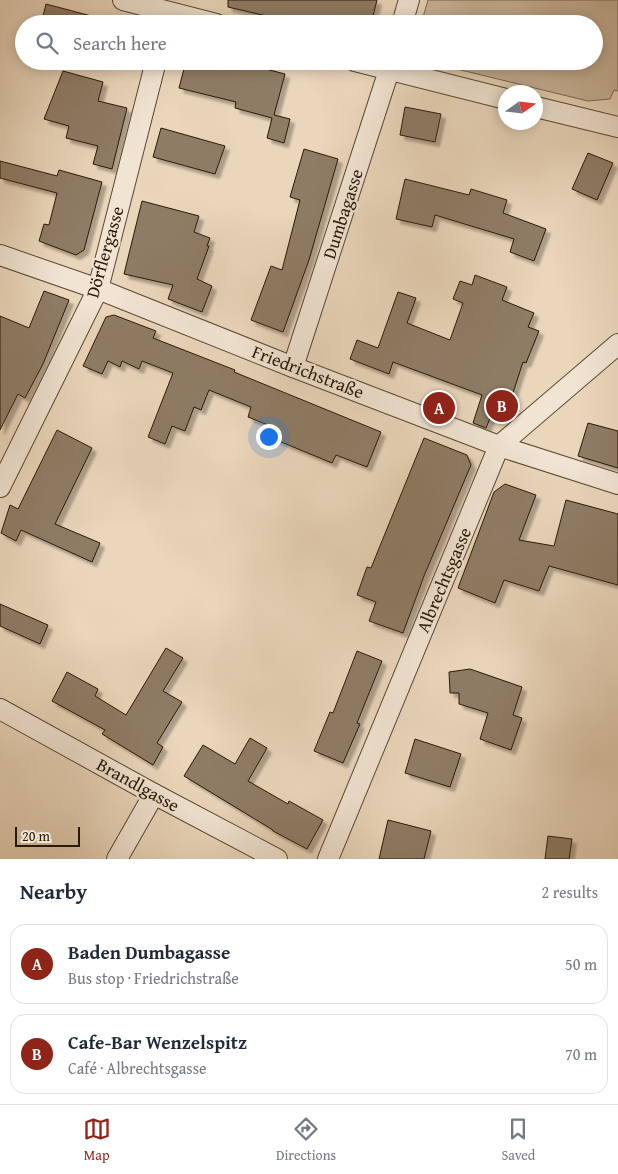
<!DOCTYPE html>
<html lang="en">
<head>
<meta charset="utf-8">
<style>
	body { margin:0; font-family:"Gentium Book Plus",serif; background:#f2f2f3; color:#1f2937 }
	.compass { position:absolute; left:498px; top:85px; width:45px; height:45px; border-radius:50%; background:#fff; box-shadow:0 2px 12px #0003; rotate:76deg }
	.scale { position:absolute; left:15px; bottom:12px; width:65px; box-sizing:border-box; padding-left:5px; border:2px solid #2b1807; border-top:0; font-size:14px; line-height:18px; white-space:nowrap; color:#2b1807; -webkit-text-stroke:4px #f1e4d3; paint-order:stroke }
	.you { position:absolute; left:268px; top:436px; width:18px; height:18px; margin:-12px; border:4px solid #fff; border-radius:50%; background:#1a73e8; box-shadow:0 0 0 8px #1a73e833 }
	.badge { display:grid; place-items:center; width:32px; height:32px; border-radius:50%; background:#8f2418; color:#fff; font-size:16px; font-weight:700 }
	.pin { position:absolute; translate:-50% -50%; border:2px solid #fff; box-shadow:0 1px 5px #0006 }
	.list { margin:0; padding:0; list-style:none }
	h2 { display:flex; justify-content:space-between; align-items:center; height:65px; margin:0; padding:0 20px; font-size:21px }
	h2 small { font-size:16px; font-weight:400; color:#747a83 }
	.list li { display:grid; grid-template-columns:32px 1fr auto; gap:15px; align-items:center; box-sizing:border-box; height:80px; margin:0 10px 10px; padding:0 10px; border:1px solid #e0e1e3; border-radius:15px }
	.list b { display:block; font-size:19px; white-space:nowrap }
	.list p { margin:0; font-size:16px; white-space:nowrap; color:#747a83 }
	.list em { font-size:16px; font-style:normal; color:#747a83 }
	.icon { flex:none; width:28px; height:28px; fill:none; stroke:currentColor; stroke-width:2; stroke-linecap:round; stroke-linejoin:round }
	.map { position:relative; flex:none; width:618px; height:859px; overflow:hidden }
	.search { position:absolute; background:#fff; box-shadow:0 2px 12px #0003; left:15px; right:15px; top:15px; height:55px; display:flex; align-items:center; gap:12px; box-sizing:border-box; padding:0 18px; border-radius:28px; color:#747a83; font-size:19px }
	.sheet { height:245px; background:#fff }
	nav { display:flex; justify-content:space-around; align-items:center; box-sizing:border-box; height:70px; border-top:1px solid #e0e1e3; background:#fff; font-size:14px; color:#747a83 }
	nav a { display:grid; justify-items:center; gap:2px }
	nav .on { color:#8f2418 }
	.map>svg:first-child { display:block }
</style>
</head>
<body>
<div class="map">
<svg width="618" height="859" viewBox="0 0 618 859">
	<defs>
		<filter id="shadow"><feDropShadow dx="4.5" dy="4.5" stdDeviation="1" flood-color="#0004"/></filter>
	</defs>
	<rect width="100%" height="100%" fill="#ead6bb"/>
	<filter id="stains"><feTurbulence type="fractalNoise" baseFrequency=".004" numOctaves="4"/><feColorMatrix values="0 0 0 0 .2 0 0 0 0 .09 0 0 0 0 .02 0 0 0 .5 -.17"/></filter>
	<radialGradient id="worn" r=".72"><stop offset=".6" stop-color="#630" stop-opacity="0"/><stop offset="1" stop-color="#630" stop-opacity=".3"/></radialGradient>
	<polygon fill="#cab69c" stroke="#7a6752" points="428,0 618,0 618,91 614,90 610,99 588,101 424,61 594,61 594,24 421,24"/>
	<g fill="#8e7b65" stroke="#2b1807" filter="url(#shadow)">
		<polygon points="228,0 377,0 371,24 311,24 288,18 288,21 228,7"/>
		<polygon points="46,4 99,18 98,24 41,24"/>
		<polygon points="186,61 235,61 285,74 274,115 290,119 284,143 267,138 272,118 235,108 236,102 179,88"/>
		<polygon points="63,71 103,82 98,101 127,108 112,169 93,164 98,146 66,138 69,126 44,119"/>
		<polygon points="405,107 441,114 435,142 400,135"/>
		<polygon points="161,128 225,146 215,174 153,157"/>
		<polygon points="304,149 338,159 309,260 283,332 251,320 271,266 282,270 300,200 290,197"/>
		<polygon points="588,153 613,163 597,200 572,189"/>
		<polygon points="0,161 57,176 59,170 102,182 84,250 76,255 39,241 44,224 49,225 57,193 0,178"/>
		<polygon points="405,179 469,195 471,189 507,200 503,213 546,229 534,261 510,252 514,239 435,215 432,227 396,219"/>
		<polygon points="142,201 199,216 194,232 210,238 207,246 209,246 197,279 212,286 202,312 168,299 173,285 124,274"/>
		<polygon points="475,275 507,287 502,300 534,313 528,327 539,331 526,363 523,362 511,399 500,394 486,428 473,423 482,395 393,362 389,374 350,359 357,340 378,348 398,292 416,298 407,323 450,340 463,303 453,299 460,281 472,285"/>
		<polygon points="44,291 69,300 43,364 25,398 18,394 0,430 0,316 29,328"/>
		<polygon points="114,315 156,331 153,338 235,370 234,372 381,432 367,467 336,455 332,463 274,439 278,429 248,417 251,407 209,390 201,410 194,407 185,431 172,426 165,444 148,437 173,373 142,361 139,369 122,361 120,367 108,361 102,374 83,366 106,317"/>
		<polygon points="588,423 618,431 618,468 578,456"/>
		<polygon points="57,430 92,448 55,524 100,543 92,562 21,530 16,541 1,533 10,505 18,509"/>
		<polygon points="424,438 467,455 471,465 424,576 403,633 369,621 376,602 357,595 367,567 371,568"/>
		<polygon points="505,484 536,495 519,540 554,546 566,500 618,514 618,585 549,566 539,591 504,580 495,603 458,588 494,492"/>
		<polygon points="0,604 48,625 40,644 0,626"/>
		<polygon points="166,648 183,658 163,691 182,702 157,743 163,747 153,765 102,734 105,730 52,701 67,672 98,689 95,696 126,715"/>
		<polygon points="357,651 382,661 357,723 360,724 343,763 314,751 330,712 333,713"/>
		<polygon points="470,669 522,687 513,715 522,718 511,750 480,739 488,713 459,704 459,693 450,693 449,672"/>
		<polygon points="250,738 267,748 248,781 288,804 289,801 323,820 307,849 273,831 273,830 184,776 203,745 235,764"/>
		<polygon points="415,739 461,754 450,787 405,773"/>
		<polygon points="388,820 431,831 424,859 379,859"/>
		<polygon points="548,836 572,839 569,859 545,859"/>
	</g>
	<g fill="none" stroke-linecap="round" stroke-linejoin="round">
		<g stroke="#5b4834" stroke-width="22">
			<g id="minor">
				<polyline points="123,0 216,24"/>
				<polyline points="402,24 409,0"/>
				<polyline points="355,61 506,99"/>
				<polyline points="536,107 618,127"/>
				<polyline points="0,255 98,289 293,367 499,446 618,484"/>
				<polyline points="293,367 392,61"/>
				<polyline points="0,487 98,289 156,61"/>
				<polyline points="0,709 154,794 277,859"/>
				<polyline points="117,859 154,794"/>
				<polyline points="328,859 499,446 618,344"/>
			</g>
		</g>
		<use href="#minor" stroke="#f1e4d3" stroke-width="20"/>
	</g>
	<g text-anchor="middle" stroke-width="4.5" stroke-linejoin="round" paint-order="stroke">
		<g font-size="18" fill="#2b1807" stroke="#f1e4d3">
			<text transform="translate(343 214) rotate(-72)" y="6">Dumbagasse</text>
			<text transform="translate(105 252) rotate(-74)" y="6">Dörflergasse</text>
			<text transform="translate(308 372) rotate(21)" y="6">Friedrichstraße</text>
			<text transform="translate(444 580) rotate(-67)" y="6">Albrechtsgasse</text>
			<text transform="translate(138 785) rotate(29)" y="6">Brandlgasse</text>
		</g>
	</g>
	<rect width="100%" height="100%" filter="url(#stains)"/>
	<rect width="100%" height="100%" fill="url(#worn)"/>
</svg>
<svg class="compass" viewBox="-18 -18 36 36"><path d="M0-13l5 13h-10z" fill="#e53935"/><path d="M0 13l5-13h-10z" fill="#747a83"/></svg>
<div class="scale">20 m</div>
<div class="you"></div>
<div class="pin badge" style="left:439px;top:408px">A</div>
<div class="pin badge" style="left:502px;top:406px">B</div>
<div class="search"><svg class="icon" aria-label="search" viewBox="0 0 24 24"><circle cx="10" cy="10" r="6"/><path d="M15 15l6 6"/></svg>Search here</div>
</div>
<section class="sheet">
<h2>Nearby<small>2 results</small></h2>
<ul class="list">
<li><span class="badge">A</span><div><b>Baden Dumbagasse</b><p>Bus stop · Friedrichstraße</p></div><em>50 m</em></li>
<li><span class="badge">B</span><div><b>Cafe-Bar Wenzelspitz</b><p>Café · Albrechtsgasse</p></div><em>70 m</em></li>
</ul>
</section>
<nav>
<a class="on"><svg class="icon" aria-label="map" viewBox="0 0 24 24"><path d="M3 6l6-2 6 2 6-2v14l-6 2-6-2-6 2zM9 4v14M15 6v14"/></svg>Map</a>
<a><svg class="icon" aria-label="directions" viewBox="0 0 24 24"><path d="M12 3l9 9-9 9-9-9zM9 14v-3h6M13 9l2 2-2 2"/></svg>Directions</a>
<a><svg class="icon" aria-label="saved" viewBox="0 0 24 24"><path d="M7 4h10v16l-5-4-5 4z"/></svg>Saved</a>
</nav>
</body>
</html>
